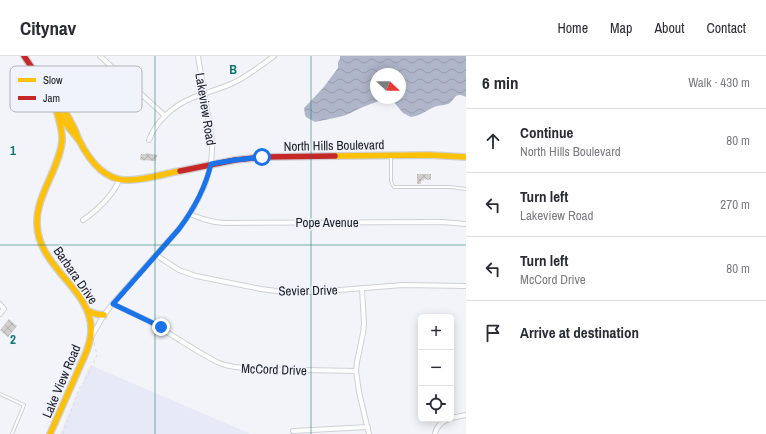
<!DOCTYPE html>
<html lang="en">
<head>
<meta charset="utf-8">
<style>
	body { margin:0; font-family:"Archivo Narrow",sans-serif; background:#f2f2f3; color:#2b2b33 }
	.controls { position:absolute; right:12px; bottom:12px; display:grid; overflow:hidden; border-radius:6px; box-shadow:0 2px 10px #0003 }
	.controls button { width:36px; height:36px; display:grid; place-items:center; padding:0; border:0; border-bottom:1px solid #e1e1e2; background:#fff; color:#2b2b33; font:20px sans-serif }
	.compass { position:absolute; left:370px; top:12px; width:36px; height:36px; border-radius:50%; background:#fff; box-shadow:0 2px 10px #0003; rotate:112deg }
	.stop { position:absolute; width:12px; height:12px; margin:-9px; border:3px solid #1a73e8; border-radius:50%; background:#fff }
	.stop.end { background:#1a73e8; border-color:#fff; box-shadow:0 1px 4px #0008 }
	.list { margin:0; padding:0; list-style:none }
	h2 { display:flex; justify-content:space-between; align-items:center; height:52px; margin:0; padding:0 16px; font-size:17px }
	h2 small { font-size:13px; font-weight:400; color:#7c7c81 }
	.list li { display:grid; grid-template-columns:26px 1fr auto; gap:12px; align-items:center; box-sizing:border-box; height:64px; padding:0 16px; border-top:1px solid #e1e1e2 }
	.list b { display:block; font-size:15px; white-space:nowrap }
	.list p { margin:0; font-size:13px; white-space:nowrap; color:#7c7c81 }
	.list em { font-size:13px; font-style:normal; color:#7c7c81 }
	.icon { flex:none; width:22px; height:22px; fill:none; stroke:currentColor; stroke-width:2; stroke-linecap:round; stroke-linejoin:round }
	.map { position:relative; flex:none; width:466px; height:378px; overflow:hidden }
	header { display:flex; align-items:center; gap:24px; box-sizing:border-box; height:56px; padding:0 20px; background:#fff; border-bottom:1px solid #e1e1e2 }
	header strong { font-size:19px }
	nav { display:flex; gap:22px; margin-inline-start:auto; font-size:14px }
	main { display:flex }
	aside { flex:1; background:#fff }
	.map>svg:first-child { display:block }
</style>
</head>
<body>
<header>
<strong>Citynav</strong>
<nav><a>Home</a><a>Map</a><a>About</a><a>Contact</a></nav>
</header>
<main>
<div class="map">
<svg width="466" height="378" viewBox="0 0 466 378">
	<defs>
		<pattern id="water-waves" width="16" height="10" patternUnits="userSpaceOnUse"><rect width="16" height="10" fill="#b0b6ca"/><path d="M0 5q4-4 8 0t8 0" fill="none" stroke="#979cad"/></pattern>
		<pattern id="building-cross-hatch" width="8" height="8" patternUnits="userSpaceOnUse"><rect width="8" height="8" fill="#d1cfcd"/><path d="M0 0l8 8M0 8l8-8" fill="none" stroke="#b3b1b0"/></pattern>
	</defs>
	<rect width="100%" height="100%" fill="#f3f4f9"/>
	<polygon fill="#e7eaf6" points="90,309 251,378 60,378"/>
	<path fill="url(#water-waves)" fill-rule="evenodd" d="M340,0H466V41C455,36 456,42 450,47C447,49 441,49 437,50C428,53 421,60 411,61L403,57L392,44L384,43L363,51L346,59L339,61L315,66L306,61L305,59L304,52L323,32L338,12V6L340,3ZM376,18H400V42H376Z"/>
	<g fill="url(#building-cross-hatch)">
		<polygon points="146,97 157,99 156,105 140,104 141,98 146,98"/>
		<polygon points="417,118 431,118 431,124 424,123 424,124 421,125 421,128 417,128"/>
		<polygon points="9,263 17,270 8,281 0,274"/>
	</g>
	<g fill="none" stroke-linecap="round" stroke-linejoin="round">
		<g stroke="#cfd0d6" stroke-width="4">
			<g id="lane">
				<polyline points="391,101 391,125 392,128 394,131 450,131 466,133"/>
				<polyline points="0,338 24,349 12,378"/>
			</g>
		</g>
		<g stroke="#cfd0d6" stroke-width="6">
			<g id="street">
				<polyline points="100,0 165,60"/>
				<path d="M149,84C156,65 173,50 192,42C206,36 221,33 235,26C249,19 262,9 274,0"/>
				<polyline points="190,158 203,163 215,166 224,167 442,166 466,168"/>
				<path d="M83,164C94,157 116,137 119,123"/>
				<polyline points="156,199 179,214 196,220 261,233 284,236 314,236 403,229 466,230"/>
				<polyline points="362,232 364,268 363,277 357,306 356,315 359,336 369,378"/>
				<polyline points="0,248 4,253 0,258"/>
				<polyline points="113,248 149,265 199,296 217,306 225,309 235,311 254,313 356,315"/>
				<path d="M91,281L104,259L114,246L179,173C198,147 214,119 212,85L198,0"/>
				<polyline points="451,362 466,359"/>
				<polyline points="293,375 368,371"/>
				<path d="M435,378C437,369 442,366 449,363"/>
			</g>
		</g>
		<g stroke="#cfd0d6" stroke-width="8">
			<g id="slow">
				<path d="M41,25C55,37 66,56 74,72C76,76 77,80 79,84C88,102 103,123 125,124C142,125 163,118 180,115"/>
				<polyline points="48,37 65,67 78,83"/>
				<polyline points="335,100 429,99 466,101"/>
				<polyline points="88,255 96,258 104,259"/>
				<path d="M50,378C59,358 68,337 77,317C83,303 91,289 91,274C92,233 38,212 37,168C36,139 59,114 62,85C63,73 58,63 56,52"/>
			</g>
		</g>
		<g stroke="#cfd0d6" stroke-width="8">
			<g id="jam">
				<polyline points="24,0 43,28"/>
				<polyline points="180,115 235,104 262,101 335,100"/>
			</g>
		</g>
		<polyline stroke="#dadadc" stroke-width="1" stroke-dasharray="3 3" stroke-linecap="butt" points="63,378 79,332 84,327 97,299 94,287"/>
		<use href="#lane" stroke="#fdfdfe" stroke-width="2"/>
		<use href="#street" stroke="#fdfdfe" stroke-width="4"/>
		<use href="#slow" stroke="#ffc107" stroke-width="5.5"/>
		<use href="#jam" stroke="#c62828" stroke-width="5.5"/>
	</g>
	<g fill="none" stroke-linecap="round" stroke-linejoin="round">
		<path stroke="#1a73e8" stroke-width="5" d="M161,271L113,248L179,173C194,153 205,133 211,108L235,104L262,101"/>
	</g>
	<path fill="none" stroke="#0f766e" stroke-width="1" stroke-opacity="0.55" d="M155,0V378M311,0V378M0,189H466"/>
	<g text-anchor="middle" stroke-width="3" stroke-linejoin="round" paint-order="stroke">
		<g font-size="13" fill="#1a1c24" stroke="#f0f3fc">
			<text transform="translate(206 53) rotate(81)" y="5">Lakeview Road</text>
			<text transform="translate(334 89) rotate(-1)" y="5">North Hills Boulevard</text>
			<text x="327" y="171">Pope Avenue</text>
			<text transform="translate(76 219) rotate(55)" y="5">Barbara Drive</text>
			<text transform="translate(308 234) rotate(-1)" y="5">Sevier Drive</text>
			<text transform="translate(274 313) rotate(2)" y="5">McCord Drive</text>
			<text transform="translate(61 325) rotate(-67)" y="5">Lake View Road</text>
		</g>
	</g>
	<rect x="10" y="10" width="132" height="46" rx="6" fill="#f0f3fc" stroke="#b0b2bb" stroke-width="1"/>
	<rect x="18" y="22" width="18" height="4" fill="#ffc107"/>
	<rect x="18" y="40" width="18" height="4" fill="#c62828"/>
	<g font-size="11" fill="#1a1c24">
		<text x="43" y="28">Slow</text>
		<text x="43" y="46">Jam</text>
	</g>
	<g font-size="13" text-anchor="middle" font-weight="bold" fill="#0f766e" stroke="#f0f3fc" stroke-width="3" stroke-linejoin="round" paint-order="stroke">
		<text x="233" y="18">B</text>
		<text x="13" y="99">1</text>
		<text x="13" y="288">2</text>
	</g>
</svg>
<div class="controls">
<button>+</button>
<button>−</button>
<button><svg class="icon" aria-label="locate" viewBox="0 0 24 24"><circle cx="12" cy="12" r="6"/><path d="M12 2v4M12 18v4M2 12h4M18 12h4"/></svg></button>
</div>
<svg class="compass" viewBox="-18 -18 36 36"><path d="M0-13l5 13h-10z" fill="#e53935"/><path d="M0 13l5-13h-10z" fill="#7c7c81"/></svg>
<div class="stop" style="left:262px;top:101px"></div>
<div class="stop end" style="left:161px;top:271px"></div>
</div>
<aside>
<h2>6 min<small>Walk · 430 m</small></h2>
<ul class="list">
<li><svg class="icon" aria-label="ahead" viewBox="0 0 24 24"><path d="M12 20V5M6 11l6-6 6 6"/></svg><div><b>Continue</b><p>North Hills Boulevard</p></div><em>80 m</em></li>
<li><svg class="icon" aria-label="left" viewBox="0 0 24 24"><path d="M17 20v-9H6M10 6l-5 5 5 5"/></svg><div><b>Turn left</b><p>Lakeview Road</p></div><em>270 m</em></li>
<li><svg class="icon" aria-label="left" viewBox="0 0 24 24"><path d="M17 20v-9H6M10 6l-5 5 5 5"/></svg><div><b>Turn left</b><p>McCord Drive</p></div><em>80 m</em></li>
<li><svg class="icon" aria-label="arrive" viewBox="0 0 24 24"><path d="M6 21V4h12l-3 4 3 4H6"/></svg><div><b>Arrive at destination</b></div></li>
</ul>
</aside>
</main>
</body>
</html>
